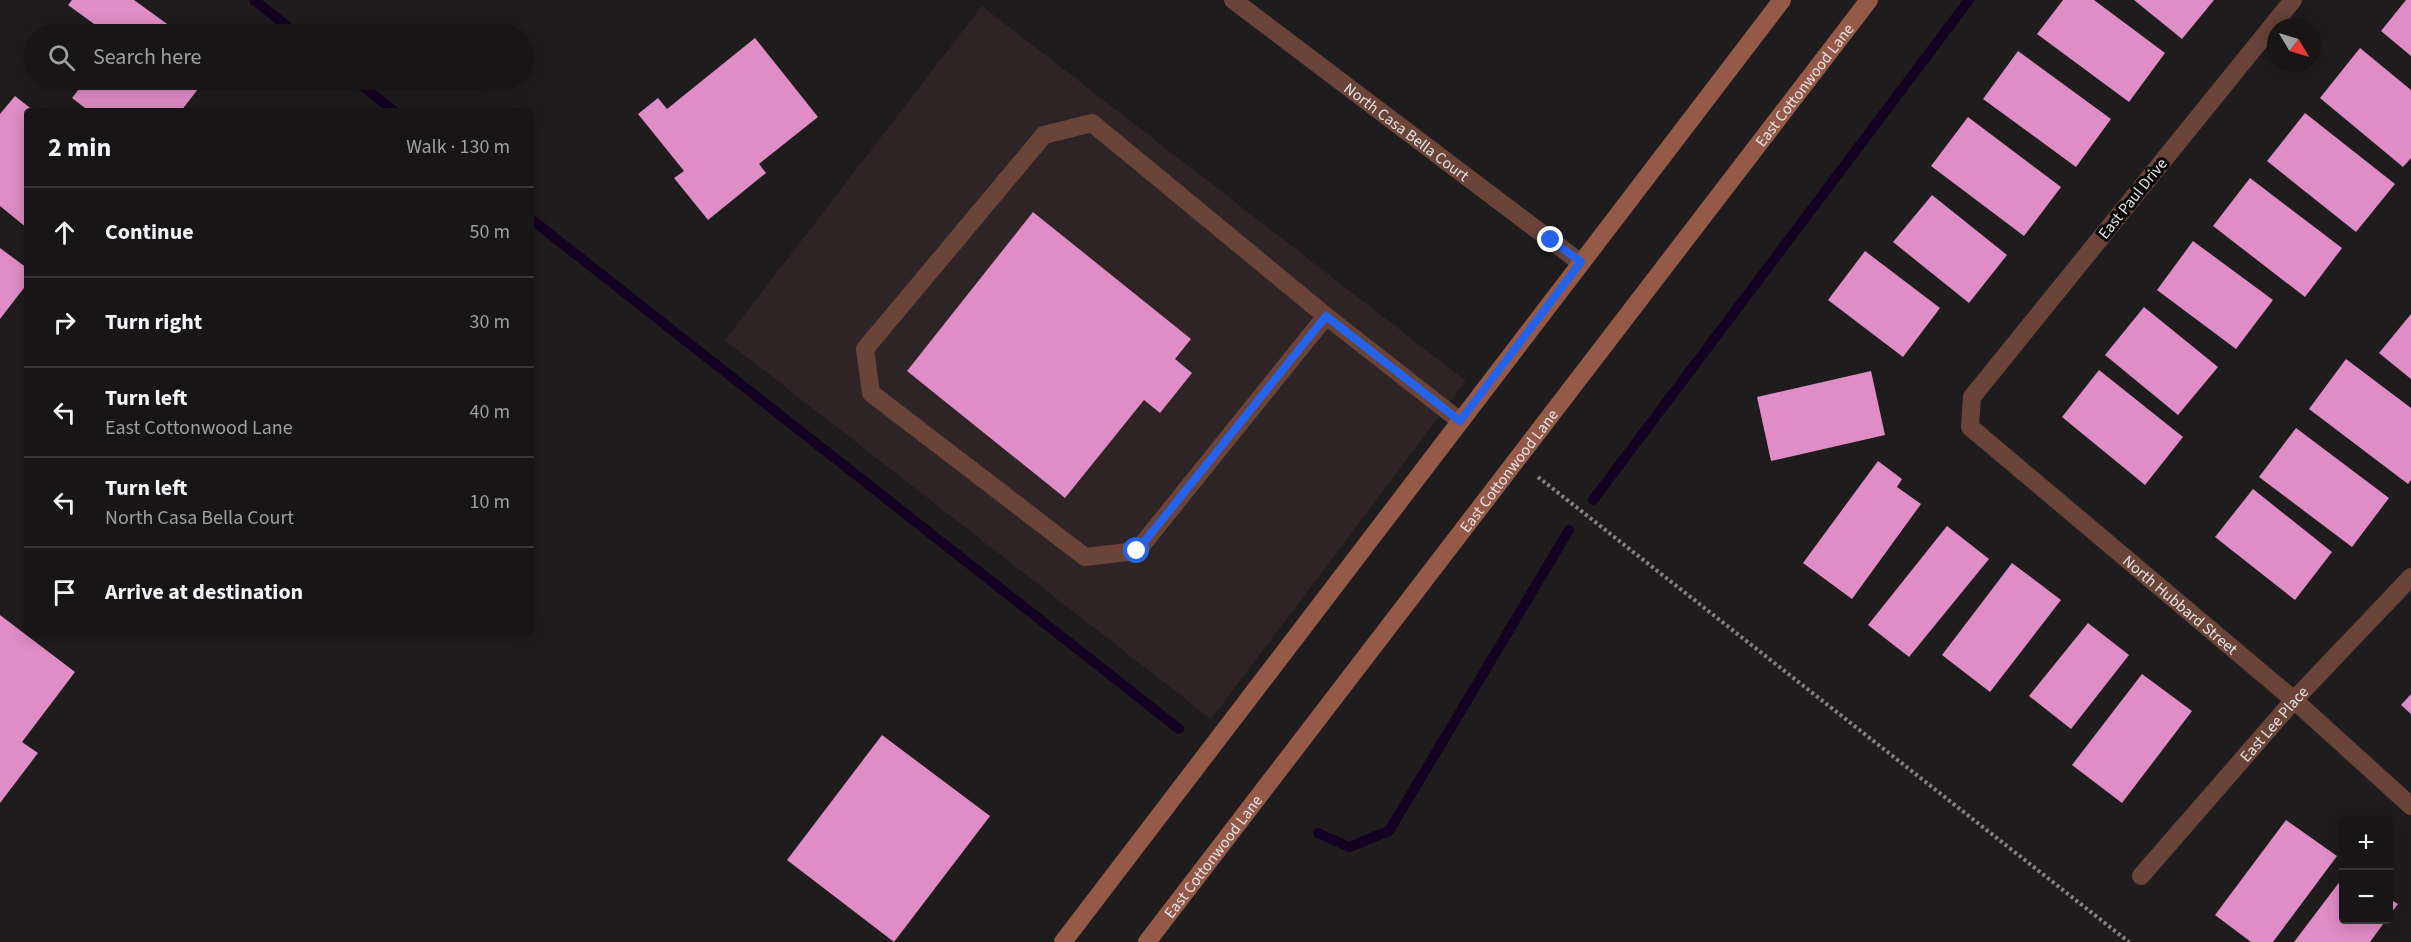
<!DOCTYPE html>
<html lang="en">
<head>
<meta charset="utf-8">
<style>
	body { margin:0; font-family:"Source Sans 3",sans-serif; background:#242223; color:#f1f3f6 }
	.controls { position:absolute; right:18px; bottom:18px; display:grid; overflow:hidden; border-radius:6px; box-shadow:0 3px 15px #0003 }
	.controls button { width:54px; height:54px; display:grid; place-items:center; padding:0; border:0; border-bottom:2px solid #363435; background:#171516; color:#f1f3f6; font:30px sans-serif }
	.compass { position:absolute; left:2267px; top:18px; width:54px; height:54px; border-radius:50%; background:#171516; box-shadow:0 3px 15px #0003; rotate:128deg }
	.stop { position:absolute; width:18px; height:18px; margin:-14px; border:4px solid #2563eb; border-radius:50%; background:#fff }
	.stop.end { background:#2563eb; border-color:#fff; box-shadow:0 2px 6px #0008 }
	.list { margin:0; padding:0; list-style:none }
	h2 { display:flex; justify-content:space-between; align-items:center; height:78px; margin:0; padding:0 24px; font-size:26px }
	h2 small { font-size:20px; font-weight:400; color:#9e9fa1 }
	.list li { display:grid; grid-template-columns:39px 1fr auto; gap:18px; align-items:center; box-sizing:border-box; height:90px; padding:0 24px; border-top:2px solid #363435 }
	.list b { display:block; font-size:22px; white-space:nowrap }
	.list p { margin:0; font-size:20px; white-space:nowrap; color:#9e9fa1 }
	.list em { font-size:20px; font-style:normal; color:#9e9fa1 }
	.icon { flex:none; width:33px; height:33px; fill:none; stroke:currentColor; stroke-width:2; stroke-linecap:round; stroke-linejoin:round }
	.map { position:relative; flex:none; width:2411px; height:942px; overflow:hidden }
	.search { position:absolute; background:#171516; box-shadow:0 3px 15px #0003; left:24px; top:24px; width:510px; height:66px; display:flex; align-items:center; gap:15px; box-sizing:border-box; padding:0 21px; border-radius:33px; color:#9e9fa1; font-size:22px }
	.panel { position:absolute; background:#171516; box-shadow:0 3px 15px #0003; left:24px; top:108px; width:510px; height:528px; border-radius:6px }
	.map>svg:first-child { display:block }
</style>
</head>
<body>
<div class="map">
<svg width="2411" height="942" viewBox="0 0 2411 942">
	<rect width="100%" height="100%" fill="#1f1c1d"/>
	<polygon fill="#2e2426" points="982,6 1466,381 1211,719 725,340"/>
	<g fill="none" stroke-linecap="round" stroke-linejoin="round">
		<g stroke="#140021" stroke-width="10">
			<polyline points="254,0 297,34"/>
			<polyline points="355,80 394,111"/>
			<polyline points="531,219 1179,729"/>
			<polyline points="1593,500 1969,0"/>
			<polyline points="1318,833 1349,847 1389,831 1569,530"/>
		</g>
	</g>
	<g fill="#e08cc6">
		<polygon points="72,0 134,0 181,34 108,34 68,5"/>
		<polygon points="2063,0 2094,0 2165,53 2129,102 2037,34"/>
		<polygon points="2134,0 2214,0 2182,39"/>
		<polygon points="2406,0 2411,0 2411,56 2381,31"/>
		<polygon points="755,38 818,117 759,164 766,173 708,220 674,178 684,171 638,114 658,98 667,109"/>
		<polygon points="2360,48 2411,90 2411,158 2403,167 2320,98"/>
		<polygon points="2018,51 2111,119 2076,167 1983,99"/>
		<polygon points="86,80 205,80 181,111 89,111 72,98"/>
		<polygon points="15,96 34,111 27,111 27,228 0,206 0,114"/>
		<polygon points="2305,113 2395,184 2356,232 2267,161"/>
		<polygon points="1968,117 2061,187 2024,236 1931,166"/>
		<polygon points="2250,178 2342,248 2305,297 2213,226"/>
		<polygon points="1932,195 2007,255 1969,303 1893,242"/>
		<polygon points="1033,212 1191,339 1175,359 1192,373 1160,413 1144,400 1065,498 907,371"/>
		<polygon points="2193,241 2273,300 2236,349 2157,290"/>
		<polygon points="0,248 27,268 27,284 0,319"/>
		<polygon points="1865,251 1940,308 1903,357 1828,300"/>
		<polygon points="2144,307 2218,367 2178,415 2105,355"/>
		<polygon points="2411,314 2411,379 2379,353"/>
		<polygon points="2346,359 2411,408 2411,480 2408,484 2309,409"/>
		<polygon points="2099,370 2183,437 2145,485 2062,417"/>
		<polygon points="1871,371 1885,435 1771,461 1757,397"/>
		<polygon points="2296,428 2389,498 2352,547 2259,477"/>
		<polygon points="1878,461 1902,479 1897,487 1921,504 1852,599 1803,563"/>
		<polygon points="2253,489 2332,552 2295,600 2215,537"/>
		<polygon points="1947,526 1989,559 1909,657 1868,625"/>
		<polygon points="2012,563 2061,600 1990,692 1942,655"/>
		<polygon points="0,615 75,672 22,742 38,753 0,803"/>
		<polygon points="2088,623 2129,655 2071,729 2029,696"/>
		<polygon points="2142,674 2192,711 2122,803 2072,765"/>
		<polygon points="2411,694 2411,714 2401,705"/>
		<polygon points="882,735 990,816 894,942 787,860"/>
		<polygon points="2286,820 2337,856 2273,942 2251,942 2215,915"/>
		<polygon points="2344,876 2344,920 2386,920 2370,942 2294,942"/>
		<polygon points="2388,898 2398,904 2388,917"/>
	</g>
	<g fill="none" stroke-linecap="round" stroke-linejoin="round">
		<polyline stroke="#848283" stroke-width="4" stroke-dasharray="3 3" stroke-linecap="butt" points="1538,477 2129,942"/>
		<polyline stroke="#6a4439" stroke-width="18" points="1326,316 1137,551 1085,557 871,393 865,349 1044,135 1092,123 1326,316 1460,421"/>
		<g stroke="#6a4439" stroke-width="18">
			<path id="s1" d="M1233,0L1581,263"/>
			<path id="s2" d="M2293,0L1972,397L1970,427L2294,700L2411,806"/>
			<path id="s3" d="M2141,876L2294,700L2411,577"/>
		</g>
		<g stroke="#955948" stroke-width="18">
			<polyline points="1063,942 1782,0"/>
			<path id="s4" d="M1147,942L1869,0"/>
		</g>
	</g>
	<g fill="none" stroke-linecap="round" stroke-linejoin="round">
		<polyline stroke="#2563eb" stroke-width="8" points="1137,551 1326,316 1460,421 1581,262 1551,240"/>
	</g>
	<g text-anchor="middle" stroke-width="6" stroke-linejoin="round" paint-order="stroke">
		<g font-size="16" fill="#e5e3e4" stroke="#080707">
			<text dy="6" stroke="none"><textPath href="#s4" startOffset="1080">East Cottonwood Lane</textPath></text>
			<text dy="6" stroke="none"><textPath href="#s1" startOffset="218">North Casa Bella Court</textPath></text>
			<text transform="translate(2132 198) rotate(-51)" y="6">East Paul Drive</text>
			<text dy="6" stroke="none"><textPath href="#s4" startOffset="594">East Cottonwood Lane</textPath></text>
			<text dy="6" stroke="none"><textPath href="#s2" startOffset="816">North Hubbard Street</textPath></text>
			<text dy="6" stroke="none"><textPath href="#s3" startOffset="202">East Lee Place</textPath></text>
			<text dy="6" stroke="none"><textPath href="#s4" startOffset="108">East Cottonwood Lane</textPath></text>
		</g>
	</g>
</svg>
<div class="controls">
<button>+</button>
<button>−</button>
</div>
<svg class="compass" viewBox="-18 -18 36 36"><path d="M0-13l5 13h-10z" fill="#e53935"/><path d="M0 13l5-13h-10z" fill="#9e9fa1"/></svg>
<div class="stop" style="left:1137px;top:551px"></div>
<div class="stop end" style="left:1551px;top:240px"></div>
<div class="search"><svg class="icon" aria-label="search" viewBox="0 0 24 24"><circle cx="10" cy="10" r="6"/><path d="M15 15l6 6"/></svg>Search here</div>
<section class="panel">
<h2>2 min<small>Walk · 130 m</small></h2>
<ul class="list">
<li><svg class="icon" aria-label="ahead" viewBox="0 0 24 24"><path d="M12 20V5M6 11l6-6 6 6"/></svg><div><b>Continue</b></div><em>50 m</em></li>
<li><svg class="icon" aria-label="right" viewBox="0 0 24 24"><path d="M7 20v-9h11M14 6l5 5-5 5"/></svg><div><b>Turn right</b></div><em>30 m</em></li>
<li><svg class="icon" aria-label="left" viewBox="0 0 24 24"><path d="M17 20v-9H6M10 6l-5 5 5 5"/></svg><div><b>Turn left</b><p>East Cottonwood Lane</p></div><em>40 m</em></li>
<li><svg class="icon" aria-label="left" viewBox="0 0 24 24"><path d="M17 20v-9H6M10 6l-5 5 5 5"/></svg><div><b>Turn left</b><p>North Casa Bella Court</p></div><em>10 m</em></li>
<li><svg class="icon" aria-label="arrive" viewBox="0 0 24 24"><path d="M6 21V4h12l-3 4 3 4H6"/></svg><div><b>Arrive at destination</b></div></li>
</ul>
</section>
</div>
</body>
</html>
